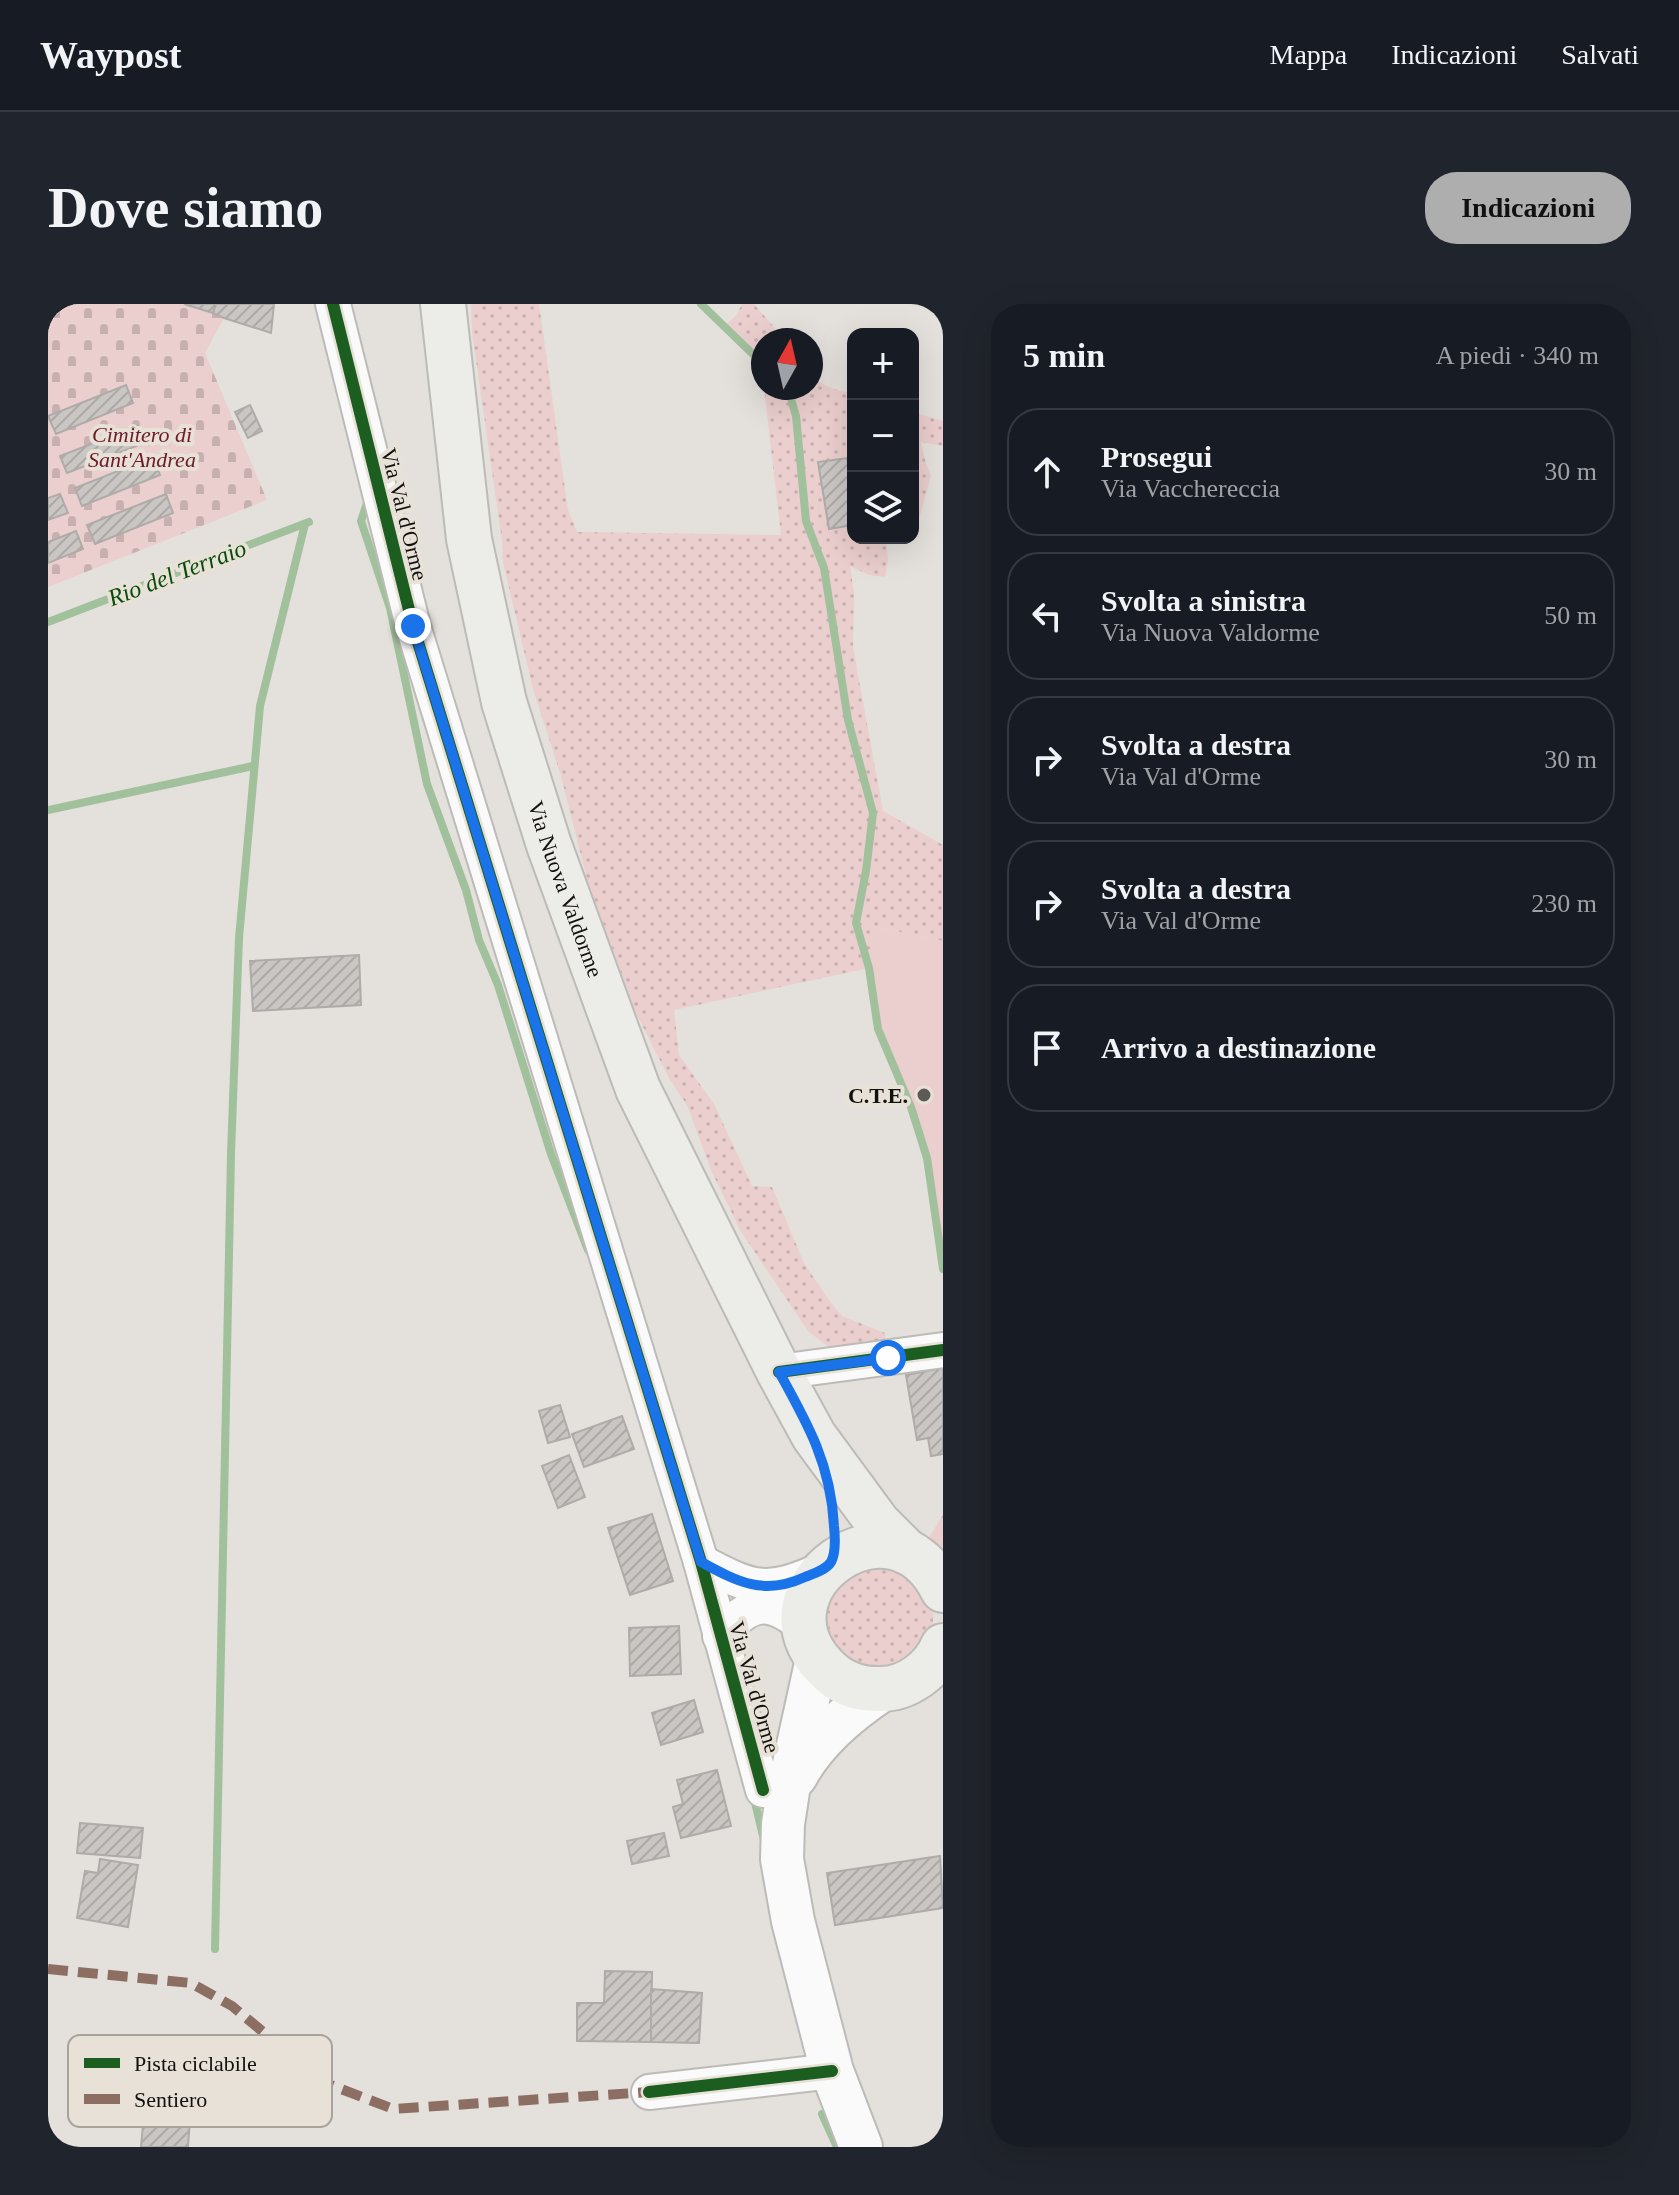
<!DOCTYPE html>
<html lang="it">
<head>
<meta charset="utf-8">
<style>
	body { margin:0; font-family:Georgia,serif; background:#20242c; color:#f1f3f6 }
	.controls { position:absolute; right:24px; top:24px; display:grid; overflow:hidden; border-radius:16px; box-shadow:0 8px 32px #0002 }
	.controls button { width:72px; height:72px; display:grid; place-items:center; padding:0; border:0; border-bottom:2px solid #363941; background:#171b24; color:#f1f3f6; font:40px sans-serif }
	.compass { position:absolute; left:703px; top:24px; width:72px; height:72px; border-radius:50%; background:#171b24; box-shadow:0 8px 32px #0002; rotate:8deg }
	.stop { position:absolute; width:24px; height:24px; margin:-18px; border:6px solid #1a73e8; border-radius:50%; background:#fff }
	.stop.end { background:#1a73e8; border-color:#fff; box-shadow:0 2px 8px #0008 }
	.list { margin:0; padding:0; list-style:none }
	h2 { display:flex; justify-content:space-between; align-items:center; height:104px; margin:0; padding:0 32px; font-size:34px }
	h2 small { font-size:26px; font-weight:400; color:#9ea1a6 }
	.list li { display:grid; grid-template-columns:52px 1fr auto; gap:24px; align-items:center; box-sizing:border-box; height:128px; margin:0 16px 16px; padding:0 16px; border:2px solid #363941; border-radius:32px }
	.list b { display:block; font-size:30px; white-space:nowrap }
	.list p { margin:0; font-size:26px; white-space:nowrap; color:#9ea1a6 }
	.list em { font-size:26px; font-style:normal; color:#9ea1a6 }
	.icon { flex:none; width:44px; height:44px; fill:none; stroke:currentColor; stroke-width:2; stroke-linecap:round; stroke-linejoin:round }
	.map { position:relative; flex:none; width:895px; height:1843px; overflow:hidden; border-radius:32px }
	header { display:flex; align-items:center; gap:48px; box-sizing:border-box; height:112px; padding:0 40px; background:#171b24; border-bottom:2px solid #363941 }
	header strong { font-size:38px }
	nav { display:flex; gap:44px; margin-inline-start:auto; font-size:28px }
	.intro { display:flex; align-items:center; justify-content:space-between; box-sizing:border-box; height:192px; padding:0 48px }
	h1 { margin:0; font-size:56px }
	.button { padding:20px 36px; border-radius:32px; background:#aeaeae; color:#111; font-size:28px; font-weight:700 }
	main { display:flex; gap:48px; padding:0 48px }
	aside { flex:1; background:#171b24; border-radius:32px; box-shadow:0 8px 32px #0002 }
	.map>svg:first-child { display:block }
</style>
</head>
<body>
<header>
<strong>Waypost</strong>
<nav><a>Mappa</a><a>Indicazioni</a><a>Salvati</a></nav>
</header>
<div class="intro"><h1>Dove siamo</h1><a class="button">Indicazioni</a></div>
<main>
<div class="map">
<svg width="895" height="1843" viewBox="0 0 895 1843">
	<defs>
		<pattern id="grass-dots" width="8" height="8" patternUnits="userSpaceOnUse" patternTransform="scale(2)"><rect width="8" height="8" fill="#ebcece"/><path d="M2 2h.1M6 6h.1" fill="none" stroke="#c9b0b0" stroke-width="1.8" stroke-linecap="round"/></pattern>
		<pattern id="forest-firs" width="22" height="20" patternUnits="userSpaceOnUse" patternTransform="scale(2)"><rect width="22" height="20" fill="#ebcece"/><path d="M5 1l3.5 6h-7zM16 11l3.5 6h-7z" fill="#c9b0b0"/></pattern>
		<pattern id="cemetery-stones" width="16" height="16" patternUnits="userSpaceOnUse" patternTransform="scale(2)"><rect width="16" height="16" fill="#ebcece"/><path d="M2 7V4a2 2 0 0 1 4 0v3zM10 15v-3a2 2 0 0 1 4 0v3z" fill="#c9b0b0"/></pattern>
		<pattern id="building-hatch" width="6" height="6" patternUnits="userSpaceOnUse" patternTransform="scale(2)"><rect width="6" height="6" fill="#c9c6c3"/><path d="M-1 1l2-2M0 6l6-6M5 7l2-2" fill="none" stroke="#aca9a6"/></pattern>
	</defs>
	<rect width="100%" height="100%" fill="#e4e0dc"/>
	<g fill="url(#grass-dots)">
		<polygon points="423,0 491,0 520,206 529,228 733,231 716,84 763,84 763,73 783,84 805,90 805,234 838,234 840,255 837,273 821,271 802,262 806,289 805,343 835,507 895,541 895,637 824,622 821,664 626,706 631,751 666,800 704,882 724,883 756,959 780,995 794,1012 837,1029 837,1039 806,1046 782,1044 760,1027 692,926 663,866 639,801 621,774 587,707 539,575 513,472 485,385 455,258 454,237 424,28"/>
		<polygon points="694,0 706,0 737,36 715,36 715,79 712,58 675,23 689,11"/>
		<polygon points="865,108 895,117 895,142 873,138 876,153 883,172 866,233"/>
		<polygon points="848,1262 881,1293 885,1310 885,1322 878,1342 847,1368 803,1364 774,1330 779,1287 800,1266"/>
	</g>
	<polygon fill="url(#forest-firs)" points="895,1211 895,1243 880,1235"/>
	<polygon fill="url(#cemetery-stones)" points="0,0 226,0 223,29 176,14 157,49 219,196 0,283"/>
	<polygon fill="#ebcece" points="823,622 895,637 895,965 879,854 863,803 830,725 821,664"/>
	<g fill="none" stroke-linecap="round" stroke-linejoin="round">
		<g stroke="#a1c09c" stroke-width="8">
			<polyline points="653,0 715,60"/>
			<polyline points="740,84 748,112 758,217 776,264 800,416 825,509 818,567 808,619 821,664 830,725 863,803 879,854 895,965"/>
			<polyline points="321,193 313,217 342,304 379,480 418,586 431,636 450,681 503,850 540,946"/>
			<polyline points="0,318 261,218"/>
			<polyline points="0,506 205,462"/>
			<polyline points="705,1490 716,1536"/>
			<polyline points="167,1645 183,850 191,634 212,402 257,220"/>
			<polyline points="774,1810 789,1843"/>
		</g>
	</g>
	<g fill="url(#building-hatch)" stroke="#aeaba8" stroke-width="2">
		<polygon points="136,0 168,0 165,9"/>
		<polygon points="168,0 226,0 223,29 176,14 165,9"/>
		<polygon points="78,81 85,99 8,130 0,112"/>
		<polygon points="202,101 214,127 200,134 187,108"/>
		<polygon points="89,122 96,139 19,169 12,152"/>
		<polygon points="105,153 112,171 34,202 27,184"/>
		<polygon points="799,154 805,192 805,221 781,225 770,158"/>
		<polygon points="12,190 20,209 0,216 0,194"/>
		<polygon points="118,190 125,209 47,240 39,221"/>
		<polygon points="28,227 35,245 0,259 0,238"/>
		<polygon points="311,651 313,701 205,707 202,657"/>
		<polygon points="895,1064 895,1150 883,1152 880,1134 869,1136 858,1071"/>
		<polygon points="512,1101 522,1133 500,1139 491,1107"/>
		<polygon points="574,1112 586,1145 536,1163 524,1130"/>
		<polygon points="521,1151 537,1193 510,1204 494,1162"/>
		<polygon points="604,1210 625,1277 582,1291 560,1224"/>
		<polygon points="631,1322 633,1370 582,1372 581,1324"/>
		<polygon points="646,1396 655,1428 613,1441 604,1409"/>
		<polygon points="669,1466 683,1522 633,1534 625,1503 635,1500 629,1476"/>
		<polygon points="32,1519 95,1524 92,1554 29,1549"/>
		<polygon points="616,1529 621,1552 584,1560 579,1537"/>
		<polygon points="892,1552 895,1604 787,1621 779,1569"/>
		<polygon points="52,1555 90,1561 80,1623 29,1614 37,1567 50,1569"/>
		<polygon points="557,1667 604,1668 603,1738 529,1737 529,1699 556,1699"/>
		<polygon points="603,1685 654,1689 651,1739 603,1738"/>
		<polygon points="97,1797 143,1801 140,1843 93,1843"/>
	</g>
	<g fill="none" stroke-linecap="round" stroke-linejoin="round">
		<g stroke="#bdbbb7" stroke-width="38">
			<g id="minor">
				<polyline points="285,0 365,322 653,1258 715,1486"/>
				<polyline points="731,1068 895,1046"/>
				<path d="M653,1258C707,1287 719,1290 776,1265"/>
				<path d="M672,1332C702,1296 720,1293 757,1323"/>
				<polyline points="601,1788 784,1767"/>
			</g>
		</g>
		<g stroke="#bdbbb7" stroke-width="46">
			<g id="tertiary">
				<polyline points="769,1355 740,1487 735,1520 734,1555 745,1617 784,1767 813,1843"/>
				<path d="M748,1472C767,1436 801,1408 834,1386"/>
			</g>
		</g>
		<g stroke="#bdbbb7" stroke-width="48">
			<g id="secondary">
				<path id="s1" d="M395,0L421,235L456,398L501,541L590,785L731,1068L766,1132L830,1219L859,1248"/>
				<path d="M895,1286C843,1181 702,1286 777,1363C792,1379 811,1386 833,1385C859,1385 885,1366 895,1342"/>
			</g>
		</g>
		<use href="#minor" stroke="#fbfafa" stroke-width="34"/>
		<use href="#tertiary" stroke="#fbfafa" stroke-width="42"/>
		<use href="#secondary" stroke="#ecece9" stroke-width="44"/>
		<polyline stroke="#8d6e63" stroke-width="10" stroke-dasharray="20 10" stroke-linecap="butt" points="0,1665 143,1679 184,1702 275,1778 345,1805 601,1788"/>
		<g stroke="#e7e1d8" stroke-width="17">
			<g id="cycleway">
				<polyline points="285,0 365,322 653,1258 715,1486"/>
				<polyline points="731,1068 895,1046"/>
				<polyline points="601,1788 784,1767"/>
			</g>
		</g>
		<use href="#cycleway" stroke="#1b5e20" stroke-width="12"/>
	</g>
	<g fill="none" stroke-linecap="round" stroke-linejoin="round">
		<path stroke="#1a73e8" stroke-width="10" d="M365,322L653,1258C690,1278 716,1292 757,1273C765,1270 778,1266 783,1258C788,1249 787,1232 786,1222C783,1161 760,1120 731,1068L840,1054"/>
	</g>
	<circle fill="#5c5956" stroke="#e7e1d8" stroke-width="3" cx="876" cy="791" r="8"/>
	<g text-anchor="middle" stroke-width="8" stroke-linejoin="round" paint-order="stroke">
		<g font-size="22" font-style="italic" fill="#6f1a28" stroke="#e7e1d8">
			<text x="94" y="138">Cimitero di<tspan x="94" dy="25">Sant'Andrea</tspan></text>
		</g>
		<g font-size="22" fill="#13110e" stroke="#e7e1d8">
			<text transform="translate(357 210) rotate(76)" y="8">Via Val d'Orme</text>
			<text dy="8" stroke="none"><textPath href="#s1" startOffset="600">Via Nuova Valdorme</textPath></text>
			<text transform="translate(707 1383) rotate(74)" y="8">Via Val d'Orme</text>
		</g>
		<g font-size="22" font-weight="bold" fill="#13110e" stroke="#e7e1d8" text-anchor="end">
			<text x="860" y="799">C.T.E.</text>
		</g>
		<g font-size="24" font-style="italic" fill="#074d08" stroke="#e7e1d8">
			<text transform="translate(129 269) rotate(-21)" y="8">Rio del Terraio</text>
		</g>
	</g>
	<rect x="20" y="1731" width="264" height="92" rx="12" fill="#e7e1d8" stroke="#a7a39b" stroke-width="2"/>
	<rect x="36" y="1754" width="36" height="10" fill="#1b5e20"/>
	<rect x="36" y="1790" width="36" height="10" fill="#8d6e63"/>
	<g font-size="22" fill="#13110e">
		<text x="86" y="1767">Pista ciclabile</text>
		<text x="86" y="1803">Sentiero</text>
	</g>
</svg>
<div class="controls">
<button>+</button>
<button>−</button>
<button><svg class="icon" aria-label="layers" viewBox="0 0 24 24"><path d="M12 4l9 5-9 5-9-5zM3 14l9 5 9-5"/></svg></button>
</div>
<svg class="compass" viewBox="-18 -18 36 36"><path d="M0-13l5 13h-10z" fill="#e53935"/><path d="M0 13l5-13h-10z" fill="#9ea1a6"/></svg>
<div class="stop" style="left:840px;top:1054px"></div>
<div class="stop end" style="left:365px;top:322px"></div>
</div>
<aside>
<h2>5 min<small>A piedi · 340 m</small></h2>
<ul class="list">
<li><svg class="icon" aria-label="ahead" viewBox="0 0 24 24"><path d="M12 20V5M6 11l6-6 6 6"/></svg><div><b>Prosegui</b><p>Via Vacchereccia</p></div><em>30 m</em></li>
<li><svg class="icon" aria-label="left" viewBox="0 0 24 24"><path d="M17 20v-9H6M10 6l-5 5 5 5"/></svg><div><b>Svolta a sinistra</b><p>Via Nuova Valdorme</p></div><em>50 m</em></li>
<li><svg class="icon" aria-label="right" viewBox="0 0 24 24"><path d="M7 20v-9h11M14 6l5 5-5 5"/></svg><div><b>Svolta a destra</b><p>Via Val d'Orme</p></div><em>30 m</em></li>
<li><svg class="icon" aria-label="right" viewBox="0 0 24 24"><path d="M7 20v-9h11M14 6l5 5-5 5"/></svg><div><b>Svolta a destra</b><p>Via Val d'Orme</p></div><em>230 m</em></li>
<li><svg class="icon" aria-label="arrive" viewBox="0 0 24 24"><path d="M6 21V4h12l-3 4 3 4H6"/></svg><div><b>Arrivo a destinazione</b></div></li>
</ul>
</aside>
</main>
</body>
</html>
